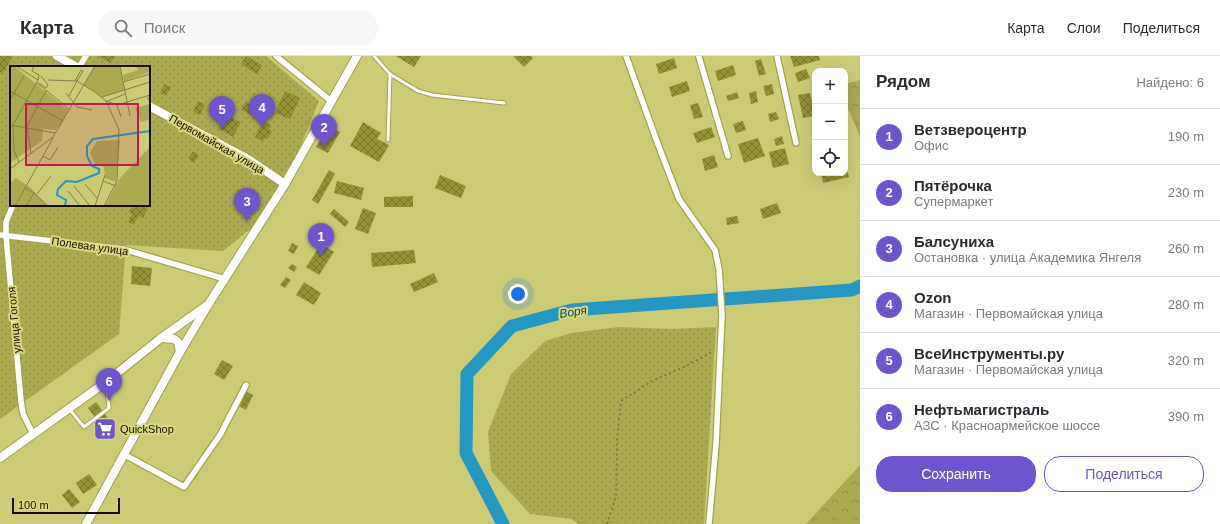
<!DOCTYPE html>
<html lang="ru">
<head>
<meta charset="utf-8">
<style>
	body { margin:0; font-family:Arial,sans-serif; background:#f7f7f7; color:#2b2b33 }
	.controls { position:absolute; right:12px; top:12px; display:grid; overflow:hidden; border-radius:8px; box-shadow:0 4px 16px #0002 }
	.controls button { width:36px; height:36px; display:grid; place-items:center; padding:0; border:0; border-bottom:1px solid #e1e1e2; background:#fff; color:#2b2b33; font:20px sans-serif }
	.scale { position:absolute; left:12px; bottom:10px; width:108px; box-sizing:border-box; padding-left:4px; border:2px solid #111000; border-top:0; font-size:11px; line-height:14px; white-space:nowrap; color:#111000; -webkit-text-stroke:3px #d8d882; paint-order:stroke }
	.you { position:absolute; left:518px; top:238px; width:14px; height:14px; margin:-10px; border:3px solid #fff; border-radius:50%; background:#1a73e8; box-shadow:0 0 0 6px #1a73e833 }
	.badge { display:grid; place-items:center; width:26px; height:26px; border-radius:50%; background:#6e54ce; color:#fff; font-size:13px; font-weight:700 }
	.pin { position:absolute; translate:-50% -33px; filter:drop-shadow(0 1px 2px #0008) }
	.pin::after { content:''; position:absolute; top:21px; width:14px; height:12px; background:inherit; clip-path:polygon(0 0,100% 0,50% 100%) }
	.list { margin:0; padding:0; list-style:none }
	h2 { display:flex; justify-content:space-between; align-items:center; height:52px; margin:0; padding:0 16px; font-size:17px }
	h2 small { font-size:13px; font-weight:400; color:#7c7c81 }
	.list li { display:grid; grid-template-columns:26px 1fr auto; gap:12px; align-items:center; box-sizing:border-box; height:56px; padding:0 16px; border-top:1px solid #e1e1e2 }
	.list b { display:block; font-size:15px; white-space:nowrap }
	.list p { margin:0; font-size:13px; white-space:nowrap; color:#7c7c81 }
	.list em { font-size:13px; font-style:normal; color:#7c7c81 }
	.actions { display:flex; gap:8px; padding:12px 16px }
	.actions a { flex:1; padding:9px 0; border:1px solid #6e54ce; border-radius:16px; text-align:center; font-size:14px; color:#6e54ce }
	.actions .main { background:#6e54ce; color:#fff }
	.icon { flex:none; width:22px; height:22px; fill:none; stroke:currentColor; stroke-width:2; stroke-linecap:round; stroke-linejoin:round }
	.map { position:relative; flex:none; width:860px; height:468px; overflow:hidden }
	header { display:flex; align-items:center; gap:24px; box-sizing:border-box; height:56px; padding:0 20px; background:#fff; border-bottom:1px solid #e1e1e2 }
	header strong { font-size:19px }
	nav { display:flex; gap:22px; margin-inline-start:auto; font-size:14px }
	.search { width:280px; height:36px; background:#f7f7f7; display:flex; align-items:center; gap:10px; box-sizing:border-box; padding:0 14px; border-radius:22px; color:#7c7c81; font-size:15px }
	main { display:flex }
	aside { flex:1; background:#fff }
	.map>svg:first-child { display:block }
</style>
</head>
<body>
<header>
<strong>Карта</strong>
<div class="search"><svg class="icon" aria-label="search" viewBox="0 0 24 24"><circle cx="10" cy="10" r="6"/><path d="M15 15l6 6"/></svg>Поиск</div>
<nav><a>Карта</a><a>Слои</a><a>Поделиться</a></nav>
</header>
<main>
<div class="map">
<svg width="860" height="468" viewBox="0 0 860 468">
	<defs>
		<pattern id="green-dots" width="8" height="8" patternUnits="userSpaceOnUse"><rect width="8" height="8" fill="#aaaa50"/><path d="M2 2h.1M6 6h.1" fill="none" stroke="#919144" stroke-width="1.8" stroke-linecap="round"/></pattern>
		<pattern id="forest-crowns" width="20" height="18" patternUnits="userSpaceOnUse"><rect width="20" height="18" fill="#aaaa50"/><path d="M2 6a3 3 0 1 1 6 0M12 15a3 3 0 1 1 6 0" fill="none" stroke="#919144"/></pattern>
		<pattern id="building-cross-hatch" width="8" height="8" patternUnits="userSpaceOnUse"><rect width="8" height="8" fill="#939235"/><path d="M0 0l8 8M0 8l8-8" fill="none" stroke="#77762a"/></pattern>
	</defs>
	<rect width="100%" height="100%" fill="#cbcb76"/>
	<g fill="url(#green-dots)" fill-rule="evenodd">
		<path d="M0,0H266L319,45L285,128L264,162L223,195L126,189L119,278L0,363ZM11,11H149V149H11Z"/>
		<polygon points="619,271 672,273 716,271 704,468 578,468 572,463 530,458 491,415 488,376 511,318 545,285 571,277"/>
	</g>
	<g fill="url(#forest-crowns)">
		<polygon points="860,24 860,80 845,46 845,28"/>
		<polygon points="860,409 860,468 806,468"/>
	</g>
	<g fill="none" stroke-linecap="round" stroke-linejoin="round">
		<polyline stroke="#2697c1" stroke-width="13" points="503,468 466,397 467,318 512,270 572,254 852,234 860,230"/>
	</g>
	<g fill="url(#building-cross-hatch)">
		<polygon points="0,0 13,0 3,17 0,16"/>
		<polygon points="97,0 115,0 111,7"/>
		<polygon points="246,0 262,9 257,18 241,8"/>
		<polygon points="396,0 421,0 414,11"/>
		<polygon points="513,0 531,0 533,2 524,11"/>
		<polygon points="790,0 819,0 820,4 794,11"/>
		<polygon points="674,2 677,12 659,18 656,8"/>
		<polygon points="761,3 766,18 759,20 755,5"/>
		<polygon points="733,9 736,19 718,25 715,15"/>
		<polygon points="806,13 810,22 798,26 795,17"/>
		<polygon points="687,25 690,35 672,41 669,31"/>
		<polygon points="164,28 171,31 166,40 160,37"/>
		<polygon points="772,28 774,38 766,40 763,30"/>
		<polygon points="285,35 300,42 290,63 275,57"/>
		<polygon points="756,35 758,46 751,48 749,37"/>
		<polygon points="737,36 739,42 728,45 726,40"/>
		<polygon points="810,37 815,60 803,62 798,39"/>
		<polygon points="198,45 205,48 200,59 193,56"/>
		<polygon points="245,46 265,55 262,63 241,54"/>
		<polygon points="698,47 703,61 694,63 690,49"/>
		<polygon points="776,56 779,63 770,66 768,58"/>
		<polygon points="227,59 241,66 233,81 219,73"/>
		<polygon points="263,65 271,69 269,74 272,75 268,83 265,82 263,85 255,81"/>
		<polygon points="743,65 746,74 736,77 733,68"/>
		<polygon points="363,66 381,77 377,83 389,89 379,106 350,90"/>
		<polygon points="328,70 340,76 328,97 316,91"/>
		<polygon points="711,71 715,81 697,87 693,77"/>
		<polygon points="782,80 784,88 776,90 774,83"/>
		<polygon points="758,82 765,100 744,107 738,88"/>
		<polygon points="785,92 789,108 773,112 769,96"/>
		<polygon points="193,95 199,99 194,107 188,102"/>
		<polygon points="714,99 718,111 705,115 702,103"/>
		<polygon points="845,108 849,121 823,127 821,117 845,117"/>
		<polygon points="329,114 335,118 318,148 312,144"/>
		<polygon points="440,119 466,130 461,142 435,132"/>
		<polygon points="337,125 364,132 361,144 334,137"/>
		<polygon points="413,140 413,151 384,151 384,141"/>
		<polygon points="149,143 152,145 143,162 138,160 134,169 128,166 132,158 129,156 132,150 136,152 137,149 149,149"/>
		<polygon points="777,147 781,157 763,163 760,153"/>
		<polygon points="363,152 376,157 368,178 355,173"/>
		<polygon points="334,153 349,166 345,171 330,158"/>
		<polygon points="737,160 739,167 727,169 726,162"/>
		<polygon points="292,187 298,190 294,198 288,195"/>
		<polygon points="321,188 334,196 319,219 306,211"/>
		<polygon points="414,194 416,207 372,211 371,197"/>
		<polygon points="292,208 297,211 294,216 288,212"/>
		<polygon points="132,210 152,212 150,230 131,228"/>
		<polygon points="434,217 438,226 414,236 410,228"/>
		<polygon points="286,221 291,224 285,232 280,229"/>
		<polygon points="304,226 321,237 314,249 296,239"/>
		<polygon points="222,304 233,310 224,324 214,318"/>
		<polygon points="245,335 253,339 246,354 237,349"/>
		<polygon points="96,346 110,365 112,364 115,369 105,377 101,372 102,371 88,352"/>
		<polygon points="89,418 97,429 83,438 76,427"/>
		<polygon points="69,433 80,446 72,452 62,439"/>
	</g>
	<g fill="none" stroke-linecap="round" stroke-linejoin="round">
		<g stroke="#a3a24d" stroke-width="5">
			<g id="lane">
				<polyline points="374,0 390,18 418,35 432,39 504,47"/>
				<polyline points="388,84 390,18"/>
				<polyline points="70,354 84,371 109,352 106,328"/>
			</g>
		</g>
		<g stroke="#a3a24d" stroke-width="8">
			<g id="street">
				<polyline points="276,0 331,45"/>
				<polyline points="626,0 659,91 679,143 715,194 719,213 722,259 716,388 709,468"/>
				<polyline points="777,0 796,87"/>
				<polyline points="699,1 728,100"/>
				<polyline points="79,11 86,0"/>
				<polyline points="13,149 6,166 6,180 21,345 23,358 33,378"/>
				<polyline points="0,179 123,193 225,223"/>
				<polyline points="125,399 184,431 220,379 246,329"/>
			</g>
		</g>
		<g stroke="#a3a24d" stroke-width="10">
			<g id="secondary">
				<polyline points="57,0 77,11"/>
				<polyline points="149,50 248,103 285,128"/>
				<polyline points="161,282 174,283 178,286 180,296"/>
				<polyline points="0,402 106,326 161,282 206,250"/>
				<polyline points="86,468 180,296 208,249 285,128 357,0"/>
			</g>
		</g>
		<polyline stroke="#73733e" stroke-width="1.5" stroke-dasharray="2 3" stroke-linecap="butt" points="607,468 616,440 617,384 621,345 652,325 684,311 714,295"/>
		<use href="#lane" stroke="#fff" stroke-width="3"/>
		<use href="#street" stroke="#fff" stroke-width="5.5"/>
		<use href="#secondary" stroke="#fff" stroke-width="8"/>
	</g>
	<defs>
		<g id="supermarket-square" transform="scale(1.15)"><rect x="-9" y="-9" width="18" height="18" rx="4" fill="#6e54ce" stroke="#d8d882"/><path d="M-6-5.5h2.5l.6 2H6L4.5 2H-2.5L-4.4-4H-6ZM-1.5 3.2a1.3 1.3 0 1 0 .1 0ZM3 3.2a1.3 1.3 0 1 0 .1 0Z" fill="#fff"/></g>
	</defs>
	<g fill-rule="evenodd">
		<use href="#supermarket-square" x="105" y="373"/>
	</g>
	<g text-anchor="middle" stroke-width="4" stroke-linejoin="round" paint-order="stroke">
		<g font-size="11" fill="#111000" stroke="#d8d882">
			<text transform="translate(217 88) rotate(30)" y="4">Первомайская улица</text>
			<text transform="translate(90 190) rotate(8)" y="4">Полевая улица</text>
			<text transform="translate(14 264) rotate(-95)" y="4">улица Гоголя</text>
		</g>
		<g font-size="11" fill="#111000" stroke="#d8d882" text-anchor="start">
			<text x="120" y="377">QuickShop</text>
		</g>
		<g font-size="12" font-style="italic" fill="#134153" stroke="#d8d882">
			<text transform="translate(573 256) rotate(-9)" y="4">Воря</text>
		</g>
	</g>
	<g transform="translate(10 10)">
		<rect width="140" height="140" fill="#cbcb76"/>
		<path d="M0,0H4L58,44L51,59L45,64L33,63L32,75L0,97ZM110,74L106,116L95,112L94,101L85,98L80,87L87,75ZM6,112L21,122L37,140H0V114L2,116Z" fill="#aaaa50"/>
		<path d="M126,0H140V6L114,15L113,9L128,4ZM140,30V53L131,56L125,42L140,38L136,31ZM140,81V140H95L110,112Z" fill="#aaaa50"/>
		<path d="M85,0H110L114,24L92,31L74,19Z" fill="#aaaa50"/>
		<path fill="none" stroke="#2697c1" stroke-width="2" d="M55,140L56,134L47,129L48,123L56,115L67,116L89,107V103L82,100L77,90V80L83,73L140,65"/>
		<path fill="none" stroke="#818047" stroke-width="1" d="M6,0L28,14L29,9L22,5L24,0M110,0L120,50M38,14L67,15L73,5L71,4L65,15M113,16L140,8M27,17L59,43M29,17L36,22L38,19L31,10M0,25L53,55M56,27L67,41L82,44M59,30L67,15L85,26L96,35L109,64L107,115L94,140M92,31L140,16M0,34L14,10M96,35L107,39L140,29M98,35L115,28M107,39L111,51M0,59L45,67M21,88L17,60L36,25M33,90L40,94L48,81M9,96L4,85L3,59L28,14M0,103L43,71L85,0M93,115L106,120M75,118L87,132M64,120L80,140M15,122L24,127L16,140M58,125L70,140M24,127L38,140M27,128L41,110M5,140L43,72M85,140L95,109"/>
		<path fill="#c2185b" fill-opacity="0.15" stroke="#c2185b" stroke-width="2" d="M16,38H128V99H16Z"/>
		<rect width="140" height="140" fill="none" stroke="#111000" stroke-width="2"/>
	</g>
</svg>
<div class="controls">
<button>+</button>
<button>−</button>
<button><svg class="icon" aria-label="locate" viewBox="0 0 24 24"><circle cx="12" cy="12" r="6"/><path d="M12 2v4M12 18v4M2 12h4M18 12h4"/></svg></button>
</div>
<div class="scale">100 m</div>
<div class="you"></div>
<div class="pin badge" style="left:321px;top:200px">1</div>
<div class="pin badge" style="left:324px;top:91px">2</div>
<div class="pin badge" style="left:247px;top:165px">3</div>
<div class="pin badge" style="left:262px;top:71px">4</div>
<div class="pin badge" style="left:222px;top:73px">5</div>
<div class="pin badge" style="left:109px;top:345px">6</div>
</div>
<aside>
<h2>Рядом<small>Найдено: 6</small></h2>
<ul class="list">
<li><span class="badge">1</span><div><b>Ветзвероцентр</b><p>Офис</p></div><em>190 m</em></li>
<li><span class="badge">2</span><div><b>Пятёрочка</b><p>Супермаркет</p></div><em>230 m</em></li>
<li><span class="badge">3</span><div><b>Балсуниха</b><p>Остановка · улица Академика Янгеля</p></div><em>260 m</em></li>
<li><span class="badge">4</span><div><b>Ozon</b><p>Магазин · Первомайская улица</p></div><em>280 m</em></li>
<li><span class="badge">5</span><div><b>ВсеИнструменты.ру</b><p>Магазин · Первомайская улица</p></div><em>320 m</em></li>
<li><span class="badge">6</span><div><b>Нефтьмагистраль</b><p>АЗС · Красноармейское шоссе</p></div><em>390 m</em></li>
</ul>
<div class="actions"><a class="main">Сохранить</a><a>Поделиться</a></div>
</aside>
</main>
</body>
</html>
